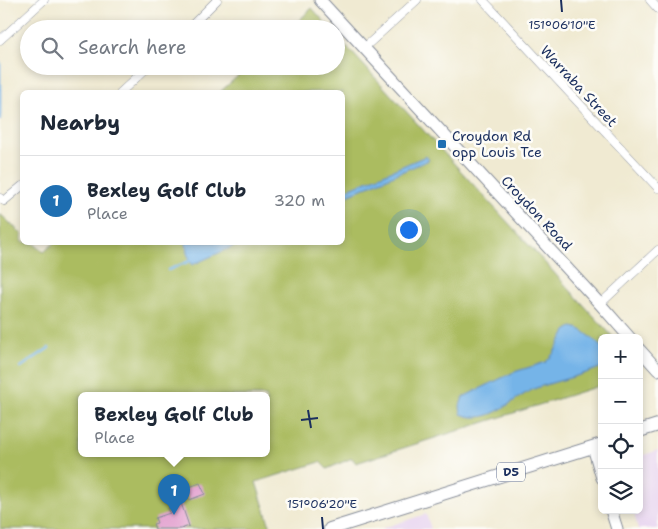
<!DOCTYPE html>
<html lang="en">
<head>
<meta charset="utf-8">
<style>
	body { margin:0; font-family:"Shantell Sans",sans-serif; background:#f6f6f7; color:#1f2937 }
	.controls { position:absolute; right:15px; bottom:15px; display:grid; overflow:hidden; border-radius:8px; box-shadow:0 2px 8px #0003 }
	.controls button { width:45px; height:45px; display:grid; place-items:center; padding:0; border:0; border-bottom:1px solid #e0e1e3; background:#fff; color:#1f2937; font:25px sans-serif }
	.you { position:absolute; left:408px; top:229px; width:18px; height:18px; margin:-12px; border:4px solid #fff; border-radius:50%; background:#1a73e8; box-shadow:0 0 0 8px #1a73e833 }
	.badge { display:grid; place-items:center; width:32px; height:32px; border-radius:50%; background:#1f6fb2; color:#fff; font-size:16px; font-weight:700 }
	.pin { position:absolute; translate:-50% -41px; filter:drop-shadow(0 1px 2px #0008) }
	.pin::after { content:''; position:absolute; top:26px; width:18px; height:15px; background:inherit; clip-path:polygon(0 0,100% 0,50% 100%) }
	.popup { position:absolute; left:78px; top:392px; width:192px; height:65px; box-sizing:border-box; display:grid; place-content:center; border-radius:8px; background:#fff; filter:drop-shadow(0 1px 4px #0005); font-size:16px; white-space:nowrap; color:#747a83 }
	.popup b { font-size:19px; color:#1f2937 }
	.popup::after { content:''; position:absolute; left:50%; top:100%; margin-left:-10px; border:10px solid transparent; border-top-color:#fff }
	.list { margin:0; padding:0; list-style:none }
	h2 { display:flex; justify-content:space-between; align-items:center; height:65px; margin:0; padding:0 20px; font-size:21px }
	h2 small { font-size:16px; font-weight:400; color:#747a83 }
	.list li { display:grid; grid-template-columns:32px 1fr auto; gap:15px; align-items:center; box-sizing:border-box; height:90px; padding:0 20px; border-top:1px solid #e0e1e3 }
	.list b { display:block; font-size:19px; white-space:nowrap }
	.list p { margin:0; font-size:16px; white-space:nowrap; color:#747a83 }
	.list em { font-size:16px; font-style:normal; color:#747a83 }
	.icon { flex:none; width:28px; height:28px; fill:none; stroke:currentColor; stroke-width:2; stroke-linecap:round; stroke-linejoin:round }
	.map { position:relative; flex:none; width:658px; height:529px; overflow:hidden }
	.search { position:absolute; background:#fff; box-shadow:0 2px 8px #0003; left:20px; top:20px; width:325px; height:55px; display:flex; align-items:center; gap:12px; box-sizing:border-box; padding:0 18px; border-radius:28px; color:#747a83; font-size:19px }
	.panel { position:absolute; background:#fff; box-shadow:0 2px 8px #0003; left:20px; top:90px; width:325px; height:155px; border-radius:8px }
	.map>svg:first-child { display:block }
</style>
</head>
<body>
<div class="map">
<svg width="658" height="529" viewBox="0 0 658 529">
	<rect width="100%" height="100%" fill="#fdfcf7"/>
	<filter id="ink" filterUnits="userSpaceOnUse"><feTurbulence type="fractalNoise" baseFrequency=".02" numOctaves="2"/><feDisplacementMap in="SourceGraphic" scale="10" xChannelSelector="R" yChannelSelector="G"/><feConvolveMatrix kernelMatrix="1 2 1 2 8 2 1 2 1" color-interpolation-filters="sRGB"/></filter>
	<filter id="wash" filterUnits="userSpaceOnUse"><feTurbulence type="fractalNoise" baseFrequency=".0096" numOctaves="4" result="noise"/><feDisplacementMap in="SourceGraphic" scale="20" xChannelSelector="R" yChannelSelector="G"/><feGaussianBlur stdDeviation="1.12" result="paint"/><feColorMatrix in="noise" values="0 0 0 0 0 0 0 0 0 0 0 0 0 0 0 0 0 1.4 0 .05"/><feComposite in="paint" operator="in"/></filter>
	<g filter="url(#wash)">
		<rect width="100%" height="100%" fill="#f0ead2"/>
		<g fill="#e6d2f0">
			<polygon points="658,450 658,529 638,529 633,510 639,510 639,457"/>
			<polygon points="426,514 431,529 380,529"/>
		</g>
		<g fill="#abbc60" stroke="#63765f" fill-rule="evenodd">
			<polygon points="312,8 331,29 290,29"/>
			<path d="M336,35L614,338H602V385L356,463L352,458L327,469L320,462L256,482L271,529H0V214L22,234V242L33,243L44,252L55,242H342V92H220L249,66H336ZM81,396H266V454H81Z"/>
		</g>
		<g fill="#75b4e8" stroke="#4872a3">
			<polygon points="426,156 429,160 343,197 343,191"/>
			<polygon points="186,243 187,242 241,243 192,265 187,253"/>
			<path d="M572,327C583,328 594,340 602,348V367C581,376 560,380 539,387C513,396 491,427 461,414L460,406L463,397L514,372L546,362L553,354L566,331Z"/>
		</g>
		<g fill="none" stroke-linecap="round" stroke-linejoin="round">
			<g stroke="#75b4e8" stroke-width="2.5">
				<polyline points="0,119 0,62"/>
				<polyline points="168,270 192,260"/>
				<polyline points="21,367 49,348"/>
			</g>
		</g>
		<g id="blocks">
			<g fill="#e4a5d1">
				<polygon points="200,483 205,494 189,500 184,489"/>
				<polygon points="181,503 189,526 181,529 155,529 153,524 157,523 155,518 170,513 168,508"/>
			</g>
		</g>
	</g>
	<g filter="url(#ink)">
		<use href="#blocks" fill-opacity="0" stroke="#868c98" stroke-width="1"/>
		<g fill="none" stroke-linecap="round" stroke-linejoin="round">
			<g stroke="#868c98" stroke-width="9">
				<g id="street">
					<polyline points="483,0 658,188"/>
					<polyline points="650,0 658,9"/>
					<polyline points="188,29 217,0"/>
					<polyline points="0,40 44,0"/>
					<polyline points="365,47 417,0"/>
					<polyline points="121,92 149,66"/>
					<polyline points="0,198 4,201 22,186"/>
					<polyline points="600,304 658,250"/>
				</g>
			</g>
			<g stroke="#868c98" stroke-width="13">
				<g id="secondary">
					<polyline points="320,0 600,304 630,338"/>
					<polyline points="639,349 658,370"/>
					<polyline points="593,447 602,478"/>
					<polyline points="611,510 617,529"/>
				</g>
			</g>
			<g stroke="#868c98" stroke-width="14">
				<g id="primary">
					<polyline points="639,431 658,425"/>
					<polyline points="330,529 602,444"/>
				</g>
			</g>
			<use href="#street" stroke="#fff" stroke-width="8"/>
			<use href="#secondary" stroke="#fff" stroke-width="11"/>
			<use href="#primary" stroke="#fff" stroke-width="12"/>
		</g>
	</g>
	<path fill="none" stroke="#1b2f5e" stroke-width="2" d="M561,0L562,12M308,410L311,428M301,420L318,418M322,517L323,529"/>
	<rect fill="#1f6fb2" stroke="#fdfcf7" stroke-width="2" x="437" y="139" width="10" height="10" rx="2.5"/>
	<g text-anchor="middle" stroke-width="5" stroke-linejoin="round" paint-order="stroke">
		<rect fill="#fdfcf7" stroke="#5f6c8c" stroke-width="1" x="497" y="462.5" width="28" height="19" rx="4"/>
		<g font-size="12" font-weight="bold" fill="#1b2f5e">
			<text x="511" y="476">D5</text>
		</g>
		<g font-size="14" fill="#1b2f5e" stroke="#fdfcf7">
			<text transform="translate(579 86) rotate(47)" y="5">Warraba Street</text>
			<text transform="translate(537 213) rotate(47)" y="5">Croydon Road</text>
		</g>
		<g font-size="14" fill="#1b2f5e" stroke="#fdfcf7" text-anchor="start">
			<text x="452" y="141">Croydon Rd<tspan x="452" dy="16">opp Louis Tce</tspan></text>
		</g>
	</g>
	<g font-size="12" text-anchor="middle" fill="#1b2f5e" stroke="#fdfcf7" stroke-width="5" stroke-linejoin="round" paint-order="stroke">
		<text x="562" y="29">151°06'10"E</text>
		<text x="322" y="508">151°06'20"E</text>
	</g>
</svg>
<div class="controls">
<button>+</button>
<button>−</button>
<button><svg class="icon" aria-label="locate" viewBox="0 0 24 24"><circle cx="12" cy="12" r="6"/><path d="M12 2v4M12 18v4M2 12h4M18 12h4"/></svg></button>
<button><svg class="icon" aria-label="layers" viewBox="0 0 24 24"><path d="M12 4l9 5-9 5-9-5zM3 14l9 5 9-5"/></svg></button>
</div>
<div class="you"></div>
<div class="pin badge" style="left:174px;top:515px">1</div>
<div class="popup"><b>Bexley Golf Club</b>Place</div>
<div class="search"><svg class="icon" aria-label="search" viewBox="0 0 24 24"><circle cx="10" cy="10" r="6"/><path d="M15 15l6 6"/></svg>Search here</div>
<section class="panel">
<h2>Nearby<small></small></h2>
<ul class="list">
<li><span class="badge">1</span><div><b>Bexley Golf Club</b><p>Place</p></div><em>320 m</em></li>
</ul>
</section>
</div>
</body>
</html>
